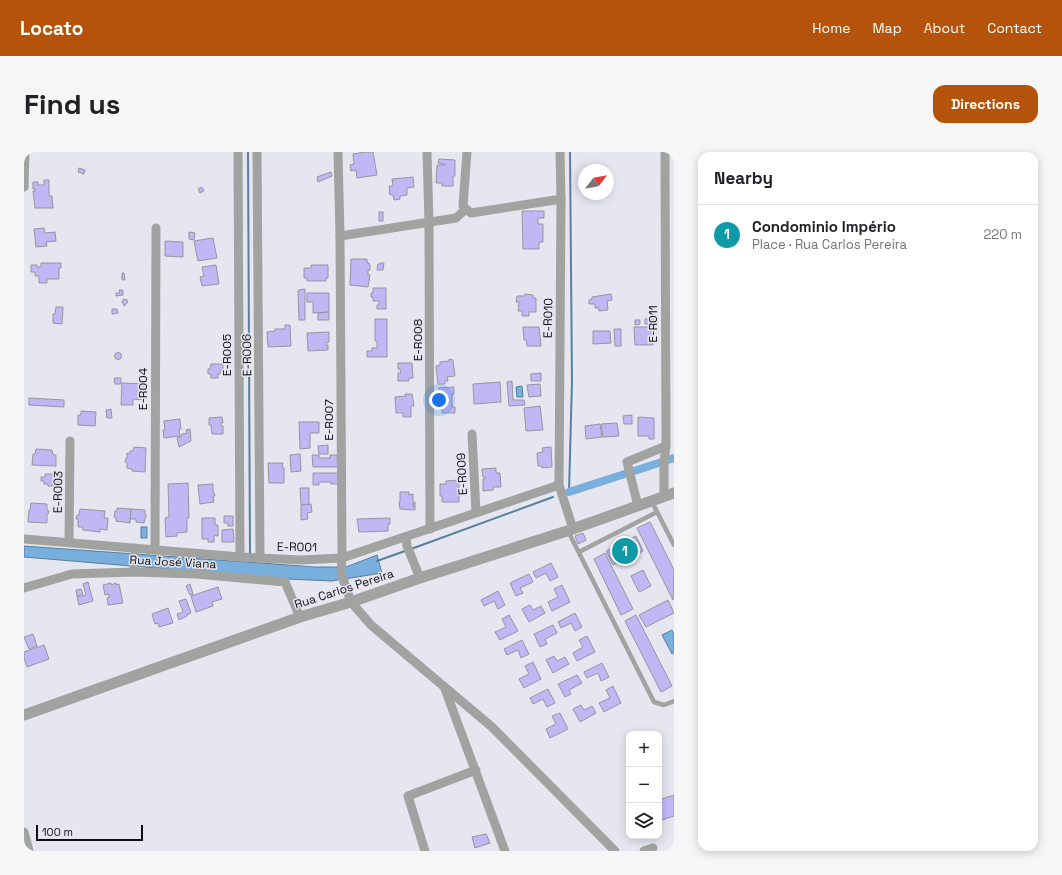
<!DOCTYPE html>
<html lang="en">
<head>
<meta charset="utf-8">
<style>
	body { margin:0; font-family:"Space Grotesk",sans-serif; background:#f6f6f6; color:#202124 }
	.controls { position:absolute; right:12px; bottom:12px; display:grid; overflow:hidden; border-radius:8px; box-shadow:0 2px 10px #0003 }
	.controls button { width:36px; height:36px; display:grid; place-items:center; padding:0; border:0; border-bottom:1px solid #e0e0e0; background:#fff; color:#202124; font:20px sans-serif }
	.compass { position:absolute; left:554px; top:12px; width:36px; height:36px; border-radius:50%; background:#fff; box-shadow:0 2px 10px #0003; rotate:59deg }
	.scale { position:absolute; left:12px; bottom:10px; width:107px; box-sizing:border-box; padding-left:4px; border:2px solid #0e0e12; border-top:0; font-size:11px; line-height:14px; white-space:nowrap; color:#0e0e12; -webkit-text-stroke:3px #e5e6f0; paint-order:stroke }
	.you { position:absolute; left:415px; top:248px; width:14px; height:14px; margin:-10px; border:3px solid #fff; border-radius:50%; background:#1a73e8; box-shadow:0 0 0 6px #1a73e833 }
	.badge { display:grid; place-items:center; width:26px; height:26px; border-radius:50%; background:#b45309; color:#fff; font-size:13px; font-weight:700 }
	.pin { position:absolute; translate:-50% -50%; border:2px solid #fff; box-shadow:0 1px 4px #0006 }
	.list { margin:0; padding:0; list-style:none }
	h2 { display:flex; justify-content:space-between; align-items:center; height:52px; margin:0; padding:0 16px; font-size:17px }
	h2 small { font-size:13px; font-weight:400; color:#757577 }
	.list li { display:grid; grid-template-columns:26px 1fr auto; gap:12px; align-items:center; box-sizing:border-box; height:60px; padding:0 16px; border-top:1px solid #e0e0e0 }
	.list b { display:block; font-size:15px; white-space:nowrap }
	.list p { margin:0; font-size:13px; white-space:nowrap; color:#757577 }
	.list em { font-size:13px; font-style:normal; color:#757577 }
	.icon { flex:none; width:22px; height:22px; fill:none; stroke:currentColor; stroke-width:2; stroke-linecap:round; stroke-linejoin:round }
	.map { position:relative; flex:none; width:650px; height:699px; overflow:hidden; border-radius:12px }
	header { display:flex; align-items:center; gap:24px; box-sizing:border-box; height:56px; padding:0 20px; background:#b45309; color:#fff }
	header strong { font-size:19px }
	nav { display:flex; gap:22px; margin-inline-start:auto; font-size:14px }
	.intro { display:flex; align-items:center; justify-content:space-between; box-sizing:border-box; height:96px; padding:0 24px }
	h1 { margin:0; font-size:28px }
	.button { padding:10px 18px; border-radius:12px; background:#b45309; color:#fff; font-size:14px; font-weight:700 }
	main { display:flex; gap:24px; padding:0 24px }
	aside { flex:1; background:#fff; border-radius:12px; box-shadow:0 2px 10px #0003 }
	.map>svg:first-child { display:block }
</style>
</head>
<body>
<header>
<strong>Locato</strong>
<nav><a>Home</a><a>Map</a><a>About</a><a>Contact</a></nav>
</header>
<div class="intro"><h1>Find us</h1><a class="button">Directions</a></div>
<main>
<div class="map">
<svg width="650" height="699" viewBox="0 0 650 699">
	<rect width="100%" height="100%" fill="#e5e6f0"/>
	<g fill="#78afdc" stroke="#587f9f">
		<polygon points="498,234 499,245 493,245 492,235"/>
		<rect x="117" y="375" width="6" height="11"/>
		<polygon points="0,394 291,415 322,415 353,403 358,421 308,429 263,427 0,405"/>
		<polygon points="648,478 650,483 650,501 648,502 638,483"/>
	</g>
	<g fill="none" stroke-linecap="round" stroke-linejoin="round">
		<g stroke="#587f9f" stroke-width="2">
			<polyline points="224,0 226,402"/>
			<polyline points="545,340 548,229 546,0"/>
			<polyline points="387,397 529,345"/>
			<polyline points="353,409 381,399"/>
		</g>
		<polyline stroke="#78afdc" stroke-width="8" points="545,340 650,306"/>
	</g>
	<g fill="#c0b7f5" stroke="#96959f">
		<polygon points="342,0 349,0 353,23 333,26 332,18 327,19 326,13 330,12 329,2"/>
		<polygon points="415,7 431,8 431,24 429,24 429,34 418,34 418,31 412,31 413,13 421,13 421,12 414,11"/>
		<polygon points="55,16 61,18 60,22 54,20"/>
		<polygon points="307,20 308,24 294,30 293,25"/>
		<polygon points="389,25 390,35 383,36 383,43 376,44 376,47 370,48 369,43 366,43 365,34 369,34 368,27"/>
		<polygon points="20,28 25,28 25,44 28,44 29,56 11,56 9,39 11,39 11,37 9,37 9,30 14,30 14,33 20,33"/>
		<polygon points="178,35 180,39 176,41 174,37"/>
		<polygon points="498,59 520,59 520,66 514,66 514,72 519,72 519,90 515,90 515,97 499,97"/>
		<rect x="355" y="60" width="4" height="9"/>
		<polygon points="20,76 21,81 31,80 32,89 22,90 23,94 12,95 10,77"/>
		<polygon points="165,80 171,81 170,88 165,87"/>
		<polygon points="189,86 193,106 174,109 170,89"/>
		<polygon points="141,89 159,90 159,105 141,104"/>
		<polygon points="327,107 343,107 343,111 345,111 346,114 346,118 344,118 344,123 346,123 344,135 326,133"/>
		<polygon points="17,111 37,111 37,116 35,116 35,127 23,127 23,131 15,131 15,124 11,124 11,120 7,120 7,113 13,113 13,115 17,115"/>
		<polygon points="356,111 360,111 359,118 353,118 354,112 356,112"/>
		<polygon points="192,113 195,132 178,134 176,125 180,124 178,115"/>
		<polygon points="287,113 304,113 304,126 302,126 302,129 283,129 283,126 280,126 280,116 287,116"/>
		<polygon points="98,121 100,121 101,128 98,128"/>
		<polygon points="349,136 362,136 362,157 353,157 353,153 355,153 355,149 349,149 349,145 347,145 347,141 349,141"/>
		<polygon points="281,137 281,168 275,168 274,138"/>
		<polygon points="95,138 99,138 99,143 92,144 92,141 96,141"/>
		<polygon points="283,141 305,141 305,160 289,161 289,150 283,150"/>
		<polygon points="501,142 509,143 509,146 512,146 512,160 505,160 505,164 498,164 498,159 494,159 495,150 492,150 493,144 501,144"/>
		<polygon points="587,142 588,148 583,149 584,158 575,159 575,156 571,156 571,152 565,152 565,148 568,147 568,145"/>
		<polygon points="100,147 103,148 104,150 100,154 98,149"/>
		<polygon points="32,155 39,155 38,172 29,171 29,162 31,162"/>
		<polygon points="88,157 93,157 94,161 88,162"/>
		<polygon points="305,160 305,168 294,168 294,161"/>
		<polygon points="351,167 363,167 363,205 343,205 343,199 348,199 348,196 353,196 353,189 351,189"/>
		<rect x="621" y="167" width="11" height="5"/>
		<polygon points="611,168 616,168 616,172 611,173"/>
		<polygon points="261,173 266,173 267,194 244,195 243,180 251,179 251,177 261,177"/>
		<polygon points="499,175 515,175 517,194 503,194 502,188 500,188"/>
		<polygon points="610,175 628,175 629,193 611,193"/>
		<polygon points="590,177 597,177 597,194 591,194"/>
		<polygon points="569,179 586,179 587,191 569,192"/>
		<polygon points="305,180 305,190 302,191 302,193 304,193 304,198 284,199 283,181"/>
		<circle cx="94" cy="204" r="3.5"/>
		<polygon points="425,207 429,208 431,224 423,225 424,229 421,229 421,232 414,232 412,214 416,213 416,210 425,209"/>
		<polygon points="374,211 388,211 389,226 385,226 385,229 374,229 374,221 377,221 376,217 374,217"/>
		<polygon points="187,212 199,212 199,219 196,219 196,222 194,222 194,226 187,226 187,222 184,222 184,217 186,217"/>
		<polygon points="517,221 517,229 507,229 507,222"/>
		<polygon points="90,226 97,226 97,232 91,232"/>
		<polygon points="488,229 489,248 500,248 501,253 485,254 483,230"/>
		<polygon points="476,230 477,250 450,252 449,232"/>
		<polygon points="98,231 122,232 121,248 109,247 109,253 97,253"/>
		<polygon points="516,232 517,244 505,245 503,233"/>
		<polygon points="430,235 430,242 428,242 428,255 431,255 431,261 418,261 418,257 414,257 413,240 415,240 415,236"/>
		<polygon points="381,242 388,242 390,254 387,254 387,265 379,265 379,261 372,261 371,245 382,244"/>
		<polygon points="5,246 40,248 40,255 5,253"/>
		<polygon points="516,254 519,278 502,279 500,256"/>
		<polygon points="87,257 88,266 83,266 82,258"/>
		<polygon points="57,259 72,260 71,274 54,273 54,263 57,263"/>
		<polygon points="608,263 608,272 600,272 599,264"/>
		<polygon points="198,265 199,271 197,271 197,274 199,274 199,282 188,282 187,273 185,273 185,266"/>
		<polygon points="614,265 630,266 630,287 625,287 625,284 614,284"/>
		<polygon points="156,267 157,277 155,277 156,284 140,286 139,278 141,278 140,269"/>
		<polygon points="275,270 295,270 295,281 286,281 286,296 276,297"/>
		<polygon points="593,271 595,284 579,285 577,272"/>
		<polygon points="576,272 578,285 562,287 561,274"/>
		<polygon points="166,277 167,289 155,295 153,286 157,285 158,282 163,281 162,278"/>
		<polygon points="304,293 304,302 295,302 294,294"/>
		<polygon points="110,295 122,296 121,320 108,319 108,317 103,316 103,311 101,310 102,306 103,306 103,301 106,302 106,299 109,299"/>
		<polygon points="527,295 528,315 518,316 518,314 514,314 513,301 519,300 518,296"/>
		<polygon points="12,297 28,298 29,303 32,303 32,314 8,313 9,302 11,302"/>
		<polygon points="276,302 277,319 267,320 266,303"/>
		<polygon points="288,303 295,303 295,306 306,306 306,303 313,303 314,315 289,315"/>
		<polygon points="244,311 259,311 258,315 260,316 260,331 245,331"/>
		<polygon points="472,316 472,321 476,321 477,335 469,335 469,338 459,339 459,327 461,327 461,325 459,325 458,317"/>
		<polygon points="289,321 314,321 314,332 307,332 307,330 295,330 295,333 289,333"/>
		<polygon points="21,322 35,322 35,332 31,332 31,334 24,334 24,332 20,332 20,329 17,329 17,325 21,325"/>
		<polygon points="435,328 435,350 418,350 418,344 416,344 416,332 422,332 422,329"/>
		<polygon points="164,331 165,366 163,366 163,380 153,381 153,384 142,385 141,366 145,365 144,332"/>
		<polygon points="189,332 189,338 191,344 189,344 190,350 176,352 174,333"/>
		<polygon points="276,336 285,336 285,353 277,353"/>
		<polygon points="376,340 385,340 385,343 389,342 389,355 390,355 390,350 391,350 391,358 376,357 375,350 376,350"/>
		<polygon points="7,351 23,352 23,358 25,359 24,362 23,362 23,371 4,370 5,358 6,358"/>
		<polygon points="287,352 288,360 283,361 284,367 277,368 277,353"/>
		<polygon points="93,356 107,357 106,371 92,369 92,366 90,365 91,359 93,359"/>
		<polygon points="56,357 81,359 80,366 84,366 83,378 76,377 76,380 59,378 59,375 54,375 54,367 52,367 53,363 55,363"/>
		<polygon points="107,357 121,358 121,362 122,363 122,366 121,366 120,371 112,370 112,367 106,367"/>
		<polygon points="200,364 209,364 209,374 204,374 204,371 200,371"/>
		<polygon points="178,366 191,366 191,373 194,373 194,384 190,383 190,390 184,390 184,387 178,387"/>
		<polygon points="366,366 366,372 364,372 364,379 335,380 333,367"/>
		<polygon points="626,370 650,418 649,448 613,376"/>
		<polygon points="209,377 210,390 198,390 198,378"/>
		<polygon points="559,381 562,388 554,392 551,384"/>
		<polygon points="612,384 619,399 589,413 582,399"/>
		<polygon points="581,401 609,457 597,463 570,407"/>
		<polygon points="527,411 534,425 526,429 522,421 512,426 509,420"/>
		<polygon points="619,418 627,434 615,440 607,424"/>
		<polygon points="505,422 509,430 496,436 499,441 492,444 486,431"/>
		<polygon points="64,430 69,449 55,453 53,445 62,443 59,432"/>
		<polygon points="87,431 87,433 92,431 92,433 95,432 99,451 84,453 83,446 85,445 85,442 81,443 79,433"/>
		<polygon points="166,432 169,442 166,443 162,434"/>
		<polygon points="538,433 546,450 528,459 524,450 534,445 530,437"/>
		<polygon points="194,435 198,447 188,450 189,454 172,460 167,444"/>
		<polygon points="57,437 59,442 53,444 52,438"/>
		<polygon points="474,439 481,453 474,457 470,449 460,454 457,448"/>
		<polygon points="162,447 167,461 163,463 163,464 155,468 153,462 159,460 155,449"/>
		<polygon points="644,448 650,461 622,475 615,463"/>
		<polygon points="506,453 509,458 517,454 521,461 505,470 498,457"/>
		<polygon points="144,456 149,471 135,475 134,471 131,472 128,462"/>
		<polygon points="551,461 558,475 551,479 547,471 537,476 534,470"/>
		<polygon points="485,463 494,479 476,488 471,480 482,475 478,467"/>
		<polygon points="612,463 648,534 637,540 601,469"/>
		<polygon points="529,473 533,481 521,487 523,492 516,495 510,482"/>
		<polygon points="9,482 13,494 5,497 0,485"/>
		<polygon points="563,484 571,500 553,509 549,501 559,495 555,488"/>
		<polygon points="498,488 505,502 497,506 494,498 483,503 480,497"/>
		<polygon points="20,493 25,507 3,515 0,506 0,500"/>
		<polygon points="530,504 533,509 541,505 545,512 529,521 522,508"/>
		<polygon points="509,510 517,527 500,536 495,527 505,522 501,514"/>
		<polygon points="578,511 585,525 577,529 574,521 563,526 560,520"/>
		<polygon points="553,523 558,531 545,538 547,542 541,545 534,532"/>
		<polygon points="589,534 597,551 580,560 575,551 586,546 582,538"/>
		<polygon points="524,537 531,551 523,555 519,547 509,552 506,546"/>
		<polygon points="557,553 560,558 568,554 572,561 556,570 549,557"/>
		<polygon points="536,561 544,577 526,586 522,577 532,572 528,564"/>
		<polygon points="650,643 650,664 635,669 635,648"/>
		<polygon points="462,682 466,691 451,696 448,685"/>
	</g>
	<g fill="none" stroke-linecap="round" stroke-linejoin="round">
		<g stroke="#a0a39f" stroke-width="4.5">
			<polyline points="628,350 650,393"/>
			<polyline points="544,379 630,550 640,553 650,549"/>
			<polyline points="555,400 633,360"/>
		</g>
		<g stroke="#a0a39f" stroke-width="9">
			<polyline points="214,0 216,405"/>
			<polyline points="233,0 236,406"/>
			<polyline points="314,0 316,84 318,406 317,421 327,450 347,473 468,575 591,699"/>
			<polyline points="403,0 405,71 406,377"/>
			<polyline points="443,0 439,54 442,57 447,61 531,48 537,48"/>
			<polyline points="536,0 537,48 535,333 549,377"/>
			<polyline points="0,35 1,0"/>
			<polyline points="316,84 432,66 442,57"/>
			<polyline points="448,282 452,360"/>
			<polyline points="640,345 640,309 642,294 641,0"/>
			<polyline points="614,354 603,310 642,294"/>
			<polyline points="382,385 383,394 396,426"/>
			<polyline points="0,387 216,405 277,408 318,406 535,333"/>
			<polyline points="45,390 46,289"/>
			<polyline points="131,398 132,76"/>
			<polyline points="110,420 111,396"/>
			<polyline points="0,436 48,422 110,420 173,422 261,430 276,465"/>
			<polyline points="421,537 481,699"/>
			<polyline points="0,680 5,699"/>
			<polyline points="401,699 384,644 452,618"/>
			<polyline points="620,699 629,696"/>
		</g>
		<polyline stroke="#a0a39f" stroke-width="11" points="0,563 276,465 327,450 396,426 543,379 650,341"/>
	</g>
	<g text-anchor="middle" stroke-width="3" stroke-linejoin="round" paint-order="stroke">
		<g font-size="12" fill="#0e0e12" stroke="#e5e6f0">
			<text transform="translate(524 166) rotate(-89)" y="4">E-R010</text>
			<text transform="translate(629 172) rotate(-90)" y="4">E-R011</text>
			<text transform="translate(394 188) rotate(-90)" y="4">E-R008</text>
			<text transform="translate(203 203) rotate(-90)" y="4">E-R005</text>
			<text transform="translate(223 203) rotate(-91)" y="4">E-R006</text>
			<text transform="translate(119 237) rotate(-90)" y="4">E-R004</text>
			<text transform="translate(305 268) rotate(-90)" y="4">E-R007</text>
			<text transform="translate(438 322) rotate(-93)" y="4">E-R009</text>
			<text transform="translate(34 340) rotate(-89)" y="4">E-R003</text>
			<text transform="translate(273 395) rotate(1)" y="4">E-R001</text>
			<text transform="translate(149 410) rotate(3)" y="4">Rua José Viana</text>
			<text transform="translate(320 437) rotate(-18)" y="4">Rua Carlos Pereira</text>
		</g>
	</g>
</svg>
<div class="controls">
<button>+</button>
<button>−</button>
<button><svg class="icon" aria-label="layers" viewBox="0 0 24 24"><path d="M12 4l9 5-9 5-9-5zM3 14l9 5 9-5"/></svg></button>
</div>
<svg class="compass" viewBox="-18 -18 36 36"><path d="M0-13l5 13h-10z" fill="#e53935"/><path d="M0 13l5-13h-10z" fill="#757577"/></svg>
<div class="scale">100 m</div>
<div class="you"></div>
<div class="pin badge" style="left:601px;top:399px;background:#0f9aa8">1</div>
</div>
<aside>
<h2>Nearby<small></small></h2>
<ul class="list">
<li><span class="badge" style="background:#0f9aa8">1</span><div><b>Condominio Império</b><p>Place · Rua Carlos Pereira</p></div><em>220 m</em></li>
</ul>
</aside>
</main>
</body>
</html>
